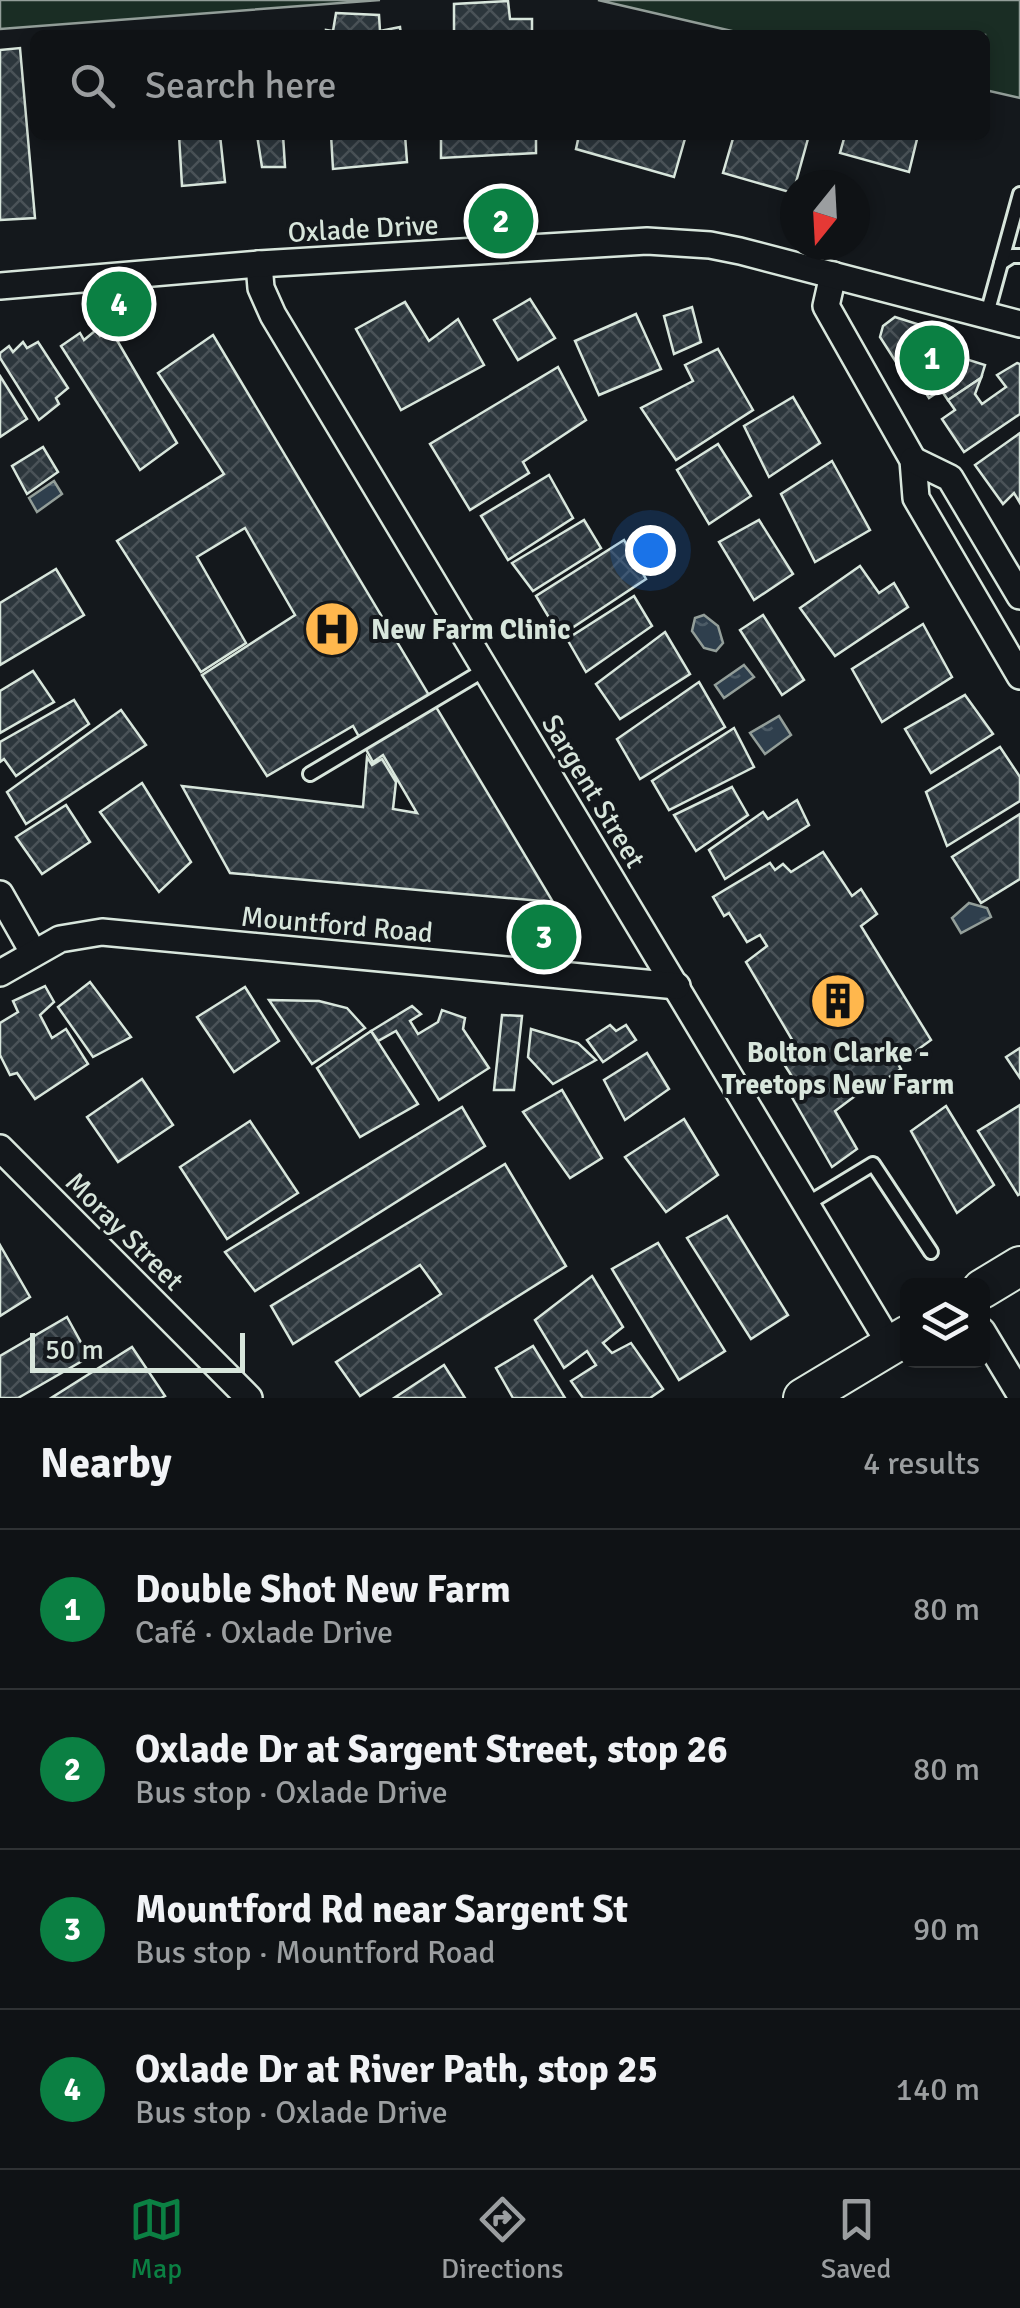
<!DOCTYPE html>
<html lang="en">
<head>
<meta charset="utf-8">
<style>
	body { margin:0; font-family:Signika,sans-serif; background:#181b1e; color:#f1f3f6 }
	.controls { position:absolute; right:30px; bottom:30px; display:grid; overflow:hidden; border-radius:15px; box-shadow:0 5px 15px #0003 }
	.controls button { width:90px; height:90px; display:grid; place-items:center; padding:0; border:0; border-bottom:2px solid #2f3234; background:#0f1215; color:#f1f3f6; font:50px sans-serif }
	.compass { position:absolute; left:780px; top:170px; width:90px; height:90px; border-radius:50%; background:#0f1215; box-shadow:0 5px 15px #0003; rotate:198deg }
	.scale { position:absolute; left:30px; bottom:25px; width:215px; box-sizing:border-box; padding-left:10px; border:5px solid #d8e6dc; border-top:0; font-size:28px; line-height:35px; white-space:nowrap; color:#d8e6dc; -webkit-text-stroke:8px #14181c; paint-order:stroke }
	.you { position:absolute; left:650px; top:550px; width:35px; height:35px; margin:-25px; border:8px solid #fff; border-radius:50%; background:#1a73e8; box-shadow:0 0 0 15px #1a73e833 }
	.badge { display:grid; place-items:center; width:65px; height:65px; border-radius:50%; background:#0b8043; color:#fff; font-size:32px; font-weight:700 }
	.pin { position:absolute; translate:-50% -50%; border:5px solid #fff; box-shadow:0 2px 10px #0006 }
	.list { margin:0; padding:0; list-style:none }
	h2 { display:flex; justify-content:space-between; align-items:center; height:130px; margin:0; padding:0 40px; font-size:42px }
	h2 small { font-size:32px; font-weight:400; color:#9b9ea0 }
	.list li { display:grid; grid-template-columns:65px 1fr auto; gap:30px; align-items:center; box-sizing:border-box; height:160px; padding:0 40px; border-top:2px solid #2f3234 }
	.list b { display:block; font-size:38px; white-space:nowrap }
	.list p { margin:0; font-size:32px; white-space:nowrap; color:#9b9ea0 }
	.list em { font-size:32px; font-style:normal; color:#9b9ea0 }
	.icon { flex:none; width:55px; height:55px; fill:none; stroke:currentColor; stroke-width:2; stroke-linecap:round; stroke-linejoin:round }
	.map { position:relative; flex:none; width:1020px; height:1398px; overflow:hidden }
	.search { position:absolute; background:#0f1215; box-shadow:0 5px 15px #0003; left:30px; right:30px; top:30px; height:110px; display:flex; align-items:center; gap:25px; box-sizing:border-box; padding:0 35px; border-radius:15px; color:#9b9ea0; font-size:38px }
	.sheet { height:770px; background:#0f1215 }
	nav { display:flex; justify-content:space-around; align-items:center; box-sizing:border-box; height:140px; border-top:2px solid #2f3234; background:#0f1215; font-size:28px; color:#9b9ea0 }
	nav a { display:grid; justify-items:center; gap:5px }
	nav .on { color:#0b8043 }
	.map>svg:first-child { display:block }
</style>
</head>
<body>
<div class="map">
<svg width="1020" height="1398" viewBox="0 0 1020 1398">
	<defs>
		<pattern id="water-ripples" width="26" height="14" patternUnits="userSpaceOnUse" patternTransform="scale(2.5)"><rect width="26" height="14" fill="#2f3f4d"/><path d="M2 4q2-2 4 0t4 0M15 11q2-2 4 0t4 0" fill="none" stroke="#4c5b66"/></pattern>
		<pattern id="building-cross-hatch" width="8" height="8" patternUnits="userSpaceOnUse" patternTransform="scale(2.5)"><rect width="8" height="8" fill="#2c363c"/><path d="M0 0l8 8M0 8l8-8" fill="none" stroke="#4a5358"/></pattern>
	</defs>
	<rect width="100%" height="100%" fill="#14181c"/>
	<g fill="#1a2d24" stroke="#939e99" stroke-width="2.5">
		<polygon points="0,0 380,0 0,29"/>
		<polygon points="598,0 1020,0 1020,98 985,90 985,35 749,35"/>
	</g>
	<g fill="url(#water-ripples)" stroke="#939e99" stroke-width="2.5">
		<polygon points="54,481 62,494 37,512 29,498"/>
		<polygon points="704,615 718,626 723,643 716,651 704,648 692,631 695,618"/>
		<polygon points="744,665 754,677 724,698 715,685"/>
		<polygon points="779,716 791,735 765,754 750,733"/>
		<polygon points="969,903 987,908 991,917 961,933 952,918"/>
	</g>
	<g fill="url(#building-cross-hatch)" stroke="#d8e6dc" stroke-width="2.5">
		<polygon points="508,1 510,19 532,19 532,35 454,35 454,4"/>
		<polygon points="336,13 379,15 380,31 400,27 401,35 326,35 326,30 333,31"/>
		<polygon points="20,48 35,218 0,220 0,50"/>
		<polygon points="179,135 220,135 225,182 182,186"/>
		<polygon points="257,135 283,135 285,167 262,167"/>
		<polygon points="331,135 405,135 407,162 333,169"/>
		<polygon points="441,135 536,135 536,153 441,158"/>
		<polygon points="579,135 686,135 674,177 576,149"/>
		<polygon points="734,135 809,135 793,193 723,173"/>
		<polygon points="845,135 918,135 909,172 840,153"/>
		<polygon points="530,299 555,338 518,360 494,320"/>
		<polygon points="405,302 429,341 458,319 484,365 401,410 356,329"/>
		<polygon points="692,307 701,342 674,354 664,316"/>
		<polygon points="636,314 661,369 599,395 575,341"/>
		<polygon points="895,317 933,329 931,340 959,348 956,356 985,365 981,378 948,400 941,390 929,398 902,356 896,362 880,337 883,326"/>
		<polygon points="96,330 100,336 111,330 177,443 140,470 61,346 80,333 84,340"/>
		<polygon points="213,335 553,902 230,873 182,786 363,807 367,757 372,765 382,759 396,782 393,809 417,813 383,755 373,762 353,726 267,776 202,675 295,615 245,528 197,557 246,643 201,672 117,541 224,474 158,373"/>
		<polygon points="23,342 27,348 38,342 68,388 56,398 59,404 39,420 0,358 0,353 9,346 13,352"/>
		<polygon points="718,349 753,410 676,460 641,408 693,381 685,365"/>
		<polygon points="1017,363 1020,364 1020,414 964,452 942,419 955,410 948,400 981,378 975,394 982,404 1006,387 997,375"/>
		<polygon points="558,367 586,420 523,462 529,473 470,510 430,444"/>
		<polygon points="0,376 27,419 0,437"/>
		<polygon points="793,397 820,443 769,477 744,426"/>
		<polygon points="1020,433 1020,503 1014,493 1003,504 975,465"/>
		<polygon points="718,444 751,496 709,524 677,470"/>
		<polygon points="43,447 58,472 27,494 12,466"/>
		<polygon points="832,461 870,530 815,562 781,494"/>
		<polygon points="549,475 573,518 508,560 481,516"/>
		<polygon points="584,520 601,548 533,591 512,563"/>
		<polygon points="759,520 793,574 754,600 719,542"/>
		<polygon points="624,540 646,579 560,636 536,596"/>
		<polygon points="860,566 879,593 894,583 908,607 835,656 800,608"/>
		<polygon points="56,569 84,615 0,665 0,603"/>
		<polygon points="634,596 652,626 586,672 567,639"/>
		<polygon points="763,615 804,680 782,695 740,630"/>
		<polygon points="923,624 952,677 882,722 852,669"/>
		<polygon points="665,632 690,674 620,719 596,684"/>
		<polygon points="33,671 54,702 0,733 0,691"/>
		<polygon points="699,682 725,727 640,779 617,739"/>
		<polygon points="965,695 993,734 931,773 905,729"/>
		<polygon points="74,700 89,724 16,776 4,759 0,762 0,742"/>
		<polygon points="121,710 146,745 26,824 7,792"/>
		<polygon points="734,728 754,767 669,810 652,781"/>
		<polygon points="1000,747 1020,777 1020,801 947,846 926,792"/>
		<polygon points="142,783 191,862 159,892 100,812"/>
		<polygon points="732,787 748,815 696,851 674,815"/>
		<polygon points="797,800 809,825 725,879 709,850 763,812 768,819"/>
		<polygon points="66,805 90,842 42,874 16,837"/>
		<polygon points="1020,814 1020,879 981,903 952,857"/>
		<polygon points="823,852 852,896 861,889 877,914 861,926 931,1040 898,1064 901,1069 870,1090 865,1082 853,1091 855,1096 835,1111 857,1149 832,1167 786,1087 795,1081 778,1055 794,1043 746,962 767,946 760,935 747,942 729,913 724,916 713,897 770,863 775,870 783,864 791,872"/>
		<polygon points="90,982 131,1037 93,1057 58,1007"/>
		<polygon points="45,986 54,1002 40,1015 52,1038 66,1029 88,1064 35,1099 17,1073 10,1075 0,1055 0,1023 18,1012 13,1001"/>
		<polygon points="245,987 279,1041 234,1072 197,1017"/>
		<polygon points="269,1000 319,1001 347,1008 365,1028 312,1064"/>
		<polygon points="412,1006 421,1014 410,1021 418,1034 438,1022 442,1010 465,1018 463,1029 489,1068 439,1100 396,1031 378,1041 371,1031"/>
		<polygon points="502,1015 522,1016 514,1090 494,1090"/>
		<polygon points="610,1025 616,1031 626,1025 636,1040 603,1062 587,1040"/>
		<polygon points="531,1029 578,1043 596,1060 553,1084 528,1057"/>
		<polygon points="371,1031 418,1104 360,1137 317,1068"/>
		<polygon points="1020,1048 1020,1078 1006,1057"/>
		<polygon points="647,1053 669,1089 625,1120 604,1080"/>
		<polygon points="142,1079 173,1125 118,1162 87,1117"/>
		<polygon points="562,1090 602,1158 570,1178 523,1112"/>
		<polygon points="1020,1105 1020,1194 1018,1195 978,1131"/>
		<polygon points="946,1106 994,1185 957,1213 911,1131"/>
		<polygon points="462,1107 485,1146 255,1291 225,1252"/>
		<polygon points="684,1119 718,1175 666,1212 625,1157"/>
		<polygon points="250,1121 298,1193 227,1239 180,1167"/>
		<polygon points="505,1164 566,1266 360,1396 336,1362 441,1294 420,1265 293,1344 271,1306"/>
		<polygon points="727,1216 788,1315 751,1339 687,1238"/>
		<polygon points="658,1243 725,1351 679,1380 612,1269"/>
		<polygon points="0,1245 30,1297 0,1316"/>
		<polygon points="592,1276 623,1327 603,1343 612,1353 631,1343 663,1389 650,1398 583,1398 571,1381 596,1365 587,1351 564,1368 535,1320"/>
		<polygon points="67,1317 89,1357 18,1398 0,1398 0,1356"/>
		<polygon points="533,1346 565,1398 513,1398 496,1368"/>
		<polygon points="132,1347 165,1396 161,1398 51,1398"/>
		<polygon points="444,1365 465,1398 394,1398"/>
	</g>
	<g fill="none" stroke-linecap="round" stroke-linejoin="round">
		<g stroke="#d8e6dc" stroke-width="18">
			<g id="lane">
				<polyline points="1001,263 1012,256 1020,256"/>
				<polyline points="987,314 1020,194"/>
				<polyline points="310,774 486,669"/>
				<polyline points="807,1204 873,1164 931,1252"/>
			</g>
		</g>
		<g stroke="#d8e6dc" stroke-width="30">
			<g id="street">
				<polyline points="259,264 261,288 273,315 891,1346"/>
				<polyline points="833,275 826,306 913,460 916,498 1020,676"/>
				<polyline points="0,286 259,264 647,241 710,245 740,251 1020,324"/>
				<polyline points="913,460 950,478 1020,596"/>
				<polyline points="0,894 33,952"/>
				<polyline points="0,973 60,939 102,932 677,986"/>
				<polyline points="0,1148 249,1398"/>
				<polyline points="982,1331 1020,1394"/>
			</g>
		</g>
		<g stroke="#d8e6dc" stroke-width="42">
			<g id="secondary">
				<polyline points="982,1289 1020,1266"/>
				<polyline points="803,1398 908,1335"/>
			</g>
		</g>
		<use href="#lane" stroke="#14181c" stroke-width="12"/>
		<use href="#street" stroke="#14181c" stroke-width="25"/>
		<use href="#secondary" stroke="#14181c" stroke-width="38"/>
	</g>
	<defs>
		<g id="hospital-disc" transform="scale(2.875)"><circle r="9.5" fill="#ffb74d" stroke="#14181c"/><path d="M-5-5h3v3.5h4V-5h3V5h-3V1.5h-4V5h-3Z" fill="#111"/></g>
		<g id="building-disc" transform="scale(2.875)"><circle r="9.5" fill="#ffb74d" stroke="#14181c"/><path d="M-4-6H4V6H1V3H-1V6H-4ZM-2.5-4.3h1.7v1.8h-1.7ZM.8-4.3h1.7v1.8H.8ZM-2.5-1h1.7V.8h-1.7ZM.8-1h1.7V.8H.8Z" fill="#111"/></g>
	</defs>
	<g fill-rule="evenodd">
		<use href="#hospital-disc" x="332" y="629"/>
		<use href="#building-disc" x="838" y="1001"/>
	</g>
	<g text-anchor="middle" stroke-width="8" stroke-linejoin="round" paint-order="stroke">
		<g font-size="28" fill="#d8e6dc" stroke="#14181c">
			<text transform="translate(363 228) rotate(-3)" y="10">Oxlade Drive</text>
			<text transform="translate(594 791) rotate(59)" y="10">Sargent Street</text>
			<text transform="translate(337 924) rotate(5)" y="10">Mountford Road</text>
			<text transform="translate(125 1231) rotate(45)" y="10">Moray Street</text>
		</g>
		<g font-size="28" font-weight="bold" fill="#d8e6dc" stroke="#14181c" text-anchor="start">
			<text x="371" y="639">New Farm Clinic</text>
			<text x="838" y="1062" text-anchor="middle">Bolton Clarke -<tspan x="838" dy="32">Treetops New Farm</tspan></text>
		</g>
	</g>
</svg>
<div class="controls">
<button><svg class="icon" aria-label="layers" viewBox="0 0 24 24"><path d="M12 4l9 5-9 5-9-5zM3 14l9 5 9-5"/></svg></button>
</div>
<svg class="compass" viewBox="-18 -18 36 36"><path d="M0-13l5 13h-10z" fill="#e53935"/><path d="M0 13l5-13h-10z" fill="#9b9ea0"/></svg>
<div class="scale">50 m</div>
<div class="you"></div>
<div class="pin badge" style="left:932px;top:358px">1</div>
<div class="pin badge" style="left:501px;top:221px">2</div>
<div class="pin badge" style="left:544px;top:937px">3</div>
<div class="pin badge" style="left:119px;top:304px">4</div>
<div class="search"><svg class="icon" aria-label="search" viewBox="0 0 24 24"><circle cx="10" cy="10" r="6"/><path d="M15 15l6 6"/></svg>Search here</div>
</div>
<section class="sheet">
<h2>Nearby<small>4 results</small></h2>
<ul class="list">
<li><span class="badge">1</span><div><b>Double Shot New Farm</b><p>Café · Oxlade Drive</p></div><em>80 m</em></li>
<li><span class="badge">2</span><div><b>Oxlade Dr at Sargent Street, stop 26</b><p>Bus stop · Oxlade Drive</p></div><em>80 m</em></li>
<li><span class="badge">3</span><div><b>Mountford Rd near Sargent St</b><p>Bus stop · Mountford Road</p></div><em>90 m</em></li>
<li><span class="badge">4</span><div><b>Oxlade Dr at River Path, stop 25</b><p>Bus stop · Oxlade Drive</p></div><em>140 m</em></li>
</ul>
</section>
<nav>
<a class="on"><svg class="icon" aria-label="map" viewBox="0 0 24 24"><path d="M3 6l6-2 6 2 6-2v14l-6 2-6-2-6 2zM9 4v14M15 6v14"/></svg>Map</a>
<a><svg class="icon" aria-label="directions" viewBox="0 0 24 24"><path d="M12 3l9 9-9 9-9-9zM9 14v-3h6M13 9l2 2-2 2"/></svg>Directions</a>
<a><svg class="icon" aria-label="saved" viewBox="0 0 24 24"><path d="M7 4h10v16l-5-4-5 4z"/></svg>Saved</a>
</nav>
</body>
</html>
